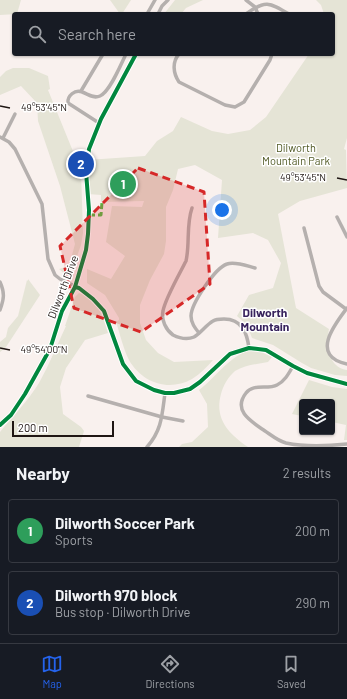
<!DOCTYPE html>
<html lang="en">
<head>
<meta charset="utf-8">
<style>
	body { margin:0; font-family:Barlow,sans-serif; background:#20242c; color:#f1f3f6 }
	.controls { position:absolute; right:12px; bottom:12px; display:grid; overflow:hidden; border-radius:4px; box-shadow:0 1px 3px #0004 }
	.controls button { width:36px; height:36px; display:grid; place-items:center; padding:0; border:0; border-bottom:1px solid #363941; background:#171b24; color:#f1f3f6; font:20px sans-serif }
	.scale { position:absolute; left:12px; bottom:10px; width:102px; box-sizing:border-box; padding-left:4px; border:2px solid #1f1613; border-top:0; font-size:11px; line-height:14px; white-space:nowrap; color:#1f1613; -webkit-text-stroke:3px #fff; paint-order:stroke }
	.you { position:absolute; left:222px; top:210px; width:14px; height:14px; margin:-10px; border:3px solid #fff; border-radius:50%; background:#1a73e8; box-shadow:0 0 0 6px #1a73e833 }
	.badge { display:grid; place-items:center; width:26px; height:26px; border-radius:50%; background:#2563eb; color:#fff; font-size:13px; font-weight:700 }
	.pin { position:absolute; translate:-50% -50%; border:2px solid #fff; box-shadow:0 1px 4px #0006 }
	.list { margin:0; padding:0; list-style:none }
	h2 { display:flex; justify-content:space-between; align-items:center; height:52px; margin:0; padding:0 16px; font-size:17px }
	h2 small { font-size:13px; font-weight:400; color:#9ea1a6 }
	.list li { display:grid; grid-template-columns:26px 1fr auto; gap:12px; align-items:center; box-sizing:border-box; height:64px; margin:0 8px 8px; padding:0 8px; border:1px solid #363941; border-radius:4px }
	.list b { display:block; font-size:15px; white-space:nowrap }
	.list p { margin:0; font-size:13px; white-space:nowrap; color:#9ea1a6 }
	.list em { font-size:13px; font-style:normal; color:#9ea1a6 }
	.icon { flex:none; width:22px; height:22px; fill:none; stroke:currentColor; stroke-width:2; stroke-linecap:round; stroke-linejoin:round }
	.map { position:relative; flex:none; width:347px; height:447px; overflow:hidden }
	.search { position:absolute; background:#171b24; box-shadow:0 1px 3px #0004; left:12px; right:12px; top:12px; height:44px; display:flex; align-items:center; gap:10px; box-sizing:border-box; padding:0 14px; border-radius:4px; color:#9ea1a6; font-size:15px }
	.sheet { height:196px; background:#171b24 }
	nav { display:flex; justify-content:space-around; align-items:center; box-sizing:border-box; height:56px; border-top:1px solid #363941; background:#171b24; font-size:11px; color:#9ea1a6 }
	nav a { display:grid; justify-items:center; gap:2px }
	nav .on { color:#2563eb }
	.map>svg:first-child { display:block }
</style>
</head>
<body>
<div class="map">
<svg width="347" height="447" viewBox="0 0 347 447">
	<rect width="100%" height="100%" fill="#f9f1ee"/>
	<g fill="#e5e4d6">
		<polygon points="0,0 21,0 17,14 0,15"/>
		<polygon points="110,0 131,0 122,14 120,14"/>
		<polygon points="175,0 203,0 186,8 181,14 164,14"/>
		<path d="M316,0H347V138L344,149L346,150L347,188L300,201L278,214L296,308L329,329C326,344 328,368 347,370V376L335,375L311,368L302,363L273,345L252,338L247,325L237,316L249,295L273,288L281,263L268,240L253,233L218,238L222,180L195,165L178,169L173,190L166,207V241L164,254L150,280L140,305V323L146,340L158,353L174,362L213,360C207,367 200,374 192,379C169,392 142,383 129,360C123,348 120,334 116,322L119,320V318L105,295L87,283V269L111,279L125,256L106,242L112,206L142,207L144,201L101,202V195L88,194L87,160L145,156L157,141L173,131L181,117L212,131L228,134L250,130L266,117L309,54H333V14H324L321,5Z"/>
		<polygon points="13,68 29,68 48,76 50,89 48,90 81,171 83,233 81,245 71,273 67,276 59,269 69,266 75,244 60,186 38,121 37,103 21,86 0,95 0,77 6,71"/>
		<polygon points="28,279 40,295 6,347 0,352 0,342 6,337 8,328 18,316 27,280 28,281"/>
		<path d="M79,293C98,299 103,316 108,333L85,340L66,368L60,387L63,414L81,427L84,431L79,447H0V432C13,416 28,401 39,383C49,365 57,345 66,326H65L75,297Z"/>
		<path d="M247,351H259L272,357L268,362C257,364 245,365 235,371C228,377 223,386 221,394C214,419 229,434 248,447H179L182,444L192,442L208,427L207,404L199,390C215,378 227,359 247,351Z"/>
		<polygon points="309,380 332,387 347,389 347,440 344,440 346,425 332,422 332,402 302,402 302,416 292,414"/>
	</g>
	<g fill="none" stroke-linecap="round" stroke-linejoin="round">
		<g stroke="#b5b0ae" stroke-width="3.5">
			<polyline points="246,0 255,7 258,14"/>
			<polyline points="147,14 155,0"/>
			<polyline points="158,14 162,6 168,0"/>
			<path d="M246,14C265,0 269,2 289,14"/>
			<path d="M179,54C172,62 173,73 179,82L225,105L235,107L244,102L270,60L272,54"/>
			<polyline points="81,91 103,54"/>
			<path d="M99,123L68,103C67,96 75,89 82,92C88,94 93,99 100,96C110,92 121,64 126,54"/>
			<polyline points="0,137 9,142 15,149 42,204 48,259 55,275 60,279 79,288 93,299 104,311 123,364 136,381 154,390 165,393 174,393 190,389 200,382 230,354 249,348 266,350 293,366 307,373 347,384"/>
			<polyline points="3,138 15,114"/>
			<path d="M192,208C186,225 190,244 186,261C180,273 165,299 163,311C161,320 166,330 173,335C179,338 187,340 194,337C201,333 206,325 213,321C216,319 221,319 224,319C242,319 247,333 249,348"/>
			<polyline points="337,217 347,237"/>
			<polyline points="304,228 319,286 323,292 346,309"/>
			<path d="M0,282C5,293 4,299 0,310"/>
			<path d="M347,308C334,325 310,356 347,364"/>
			<path d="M199,333C195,328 191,323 191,316C191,304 215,268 227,264C235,261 247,266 255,268"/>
			<path d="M293,366C289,373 285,381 277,385C268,390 253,383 246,393C232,411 252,422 265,431C271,435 278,441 286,443C305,447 328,446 347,444"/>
			<polyline points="88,396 162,417 183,421"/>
			<polyline points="0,425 11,415 25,394 50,349 62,311 75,287 86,250 88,234 89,210 86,172 89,149 101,119 136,54"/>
			<path d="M147,447C162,430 162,415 165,393"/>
		</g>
		<polyline stroke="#58b947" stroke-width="3" stroke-dasharray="6 3" stroke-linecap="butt" points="89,215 101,215 102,202"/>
		<g stroke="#fff" stroke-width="6">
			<g id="cycleway">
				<polyline points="75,287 79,288 93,299 104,311 123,364 136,381 154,390 165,393 174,393 190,389 200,382 230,354 249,348 266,350 293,366 307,373 347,384"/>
				<polyline points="0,425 11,415 25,394 50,349 62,311 75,287 86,250 88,234 89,210 86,172 89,149 101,119 136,54"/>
			</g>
		</g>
		<use href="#cycleway" stroke="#00873e" stroke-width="4"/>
	</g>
	<path fill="#d62828" fill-opacity="0.2" stroke="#d62828" stroke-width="3" stroke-dasharray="8 5" stroke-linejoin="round" d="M138,168L204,192L210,284L141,332L74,308L60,246Z"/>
	<path fill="none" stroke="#1f1613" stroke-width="1.5" d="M0,106L10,108M337,178L347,180M0,348L10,350"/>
	<g text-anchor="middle" stroke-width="3" stroke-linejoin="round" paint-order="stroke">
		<g font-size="11" fill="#505924" stroke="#fff">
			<text x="296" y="152">Dilworth<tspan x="296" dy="13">Mountain Park</tspan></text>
		</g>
		<g font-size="11" fill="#1f1613" stroke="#fff">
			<text transform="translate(63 287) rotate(-69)" y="4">Dilworth Drive</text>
		</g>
		<g font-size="12" font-weight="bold" fill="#38235d" stroke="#fff">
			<text x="265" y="317">Dilworth<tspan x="265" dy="14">Mountain</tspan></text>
		</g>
	</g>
	<g font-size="10" text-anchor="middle" fill="#1f1613" stroke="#fff" stroke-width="3" stroke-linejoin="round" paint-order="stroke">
		<text x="44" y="111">49°53'45"N</text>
		<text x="303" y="181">49°53'45"N</text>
		<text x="44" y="353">49°54'00"N</text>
	</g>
</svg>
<div class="controls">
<button><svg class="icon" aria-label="layers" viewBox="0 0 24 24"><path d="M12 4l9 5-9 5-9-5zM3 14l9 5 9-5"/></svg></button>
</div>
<div class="scale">200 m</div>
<div class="you"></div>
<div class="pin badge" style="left:123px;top:184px;background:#2e9e5b">1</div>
<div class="pin badge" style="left:81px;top:164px;background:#1a4fb4">2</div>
<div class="search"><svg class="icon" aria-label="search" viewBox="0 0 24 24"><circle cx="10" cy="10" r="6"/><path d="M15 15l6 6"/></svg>Search here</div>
</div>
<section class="sheet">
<h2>Nearby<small>2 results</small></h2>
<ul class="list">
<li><span class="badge" style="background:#2e9e5b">1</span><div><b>Dilworth Soccer Park</b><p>Sports</p></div><em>200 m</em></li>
<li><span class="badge" style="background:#1a4fb4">2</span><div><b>Dilworth 970 block</b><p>Bus stop · Dilworth Drive</p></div><em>290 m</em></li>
</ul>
</section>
<nav>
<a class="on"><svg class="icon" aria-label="map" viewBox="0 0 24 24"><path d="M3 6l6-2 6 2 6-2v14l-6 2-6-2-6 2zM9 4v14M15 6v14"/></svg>Map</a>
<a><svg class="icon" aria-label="directions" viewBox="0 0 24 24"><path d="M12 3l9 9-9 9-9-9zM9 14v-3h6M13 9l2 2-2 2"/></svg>Directions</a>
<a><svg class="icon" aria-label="saved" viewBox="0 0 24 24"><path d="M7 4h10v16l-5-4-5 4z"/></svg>Saved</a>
</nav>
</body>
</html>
